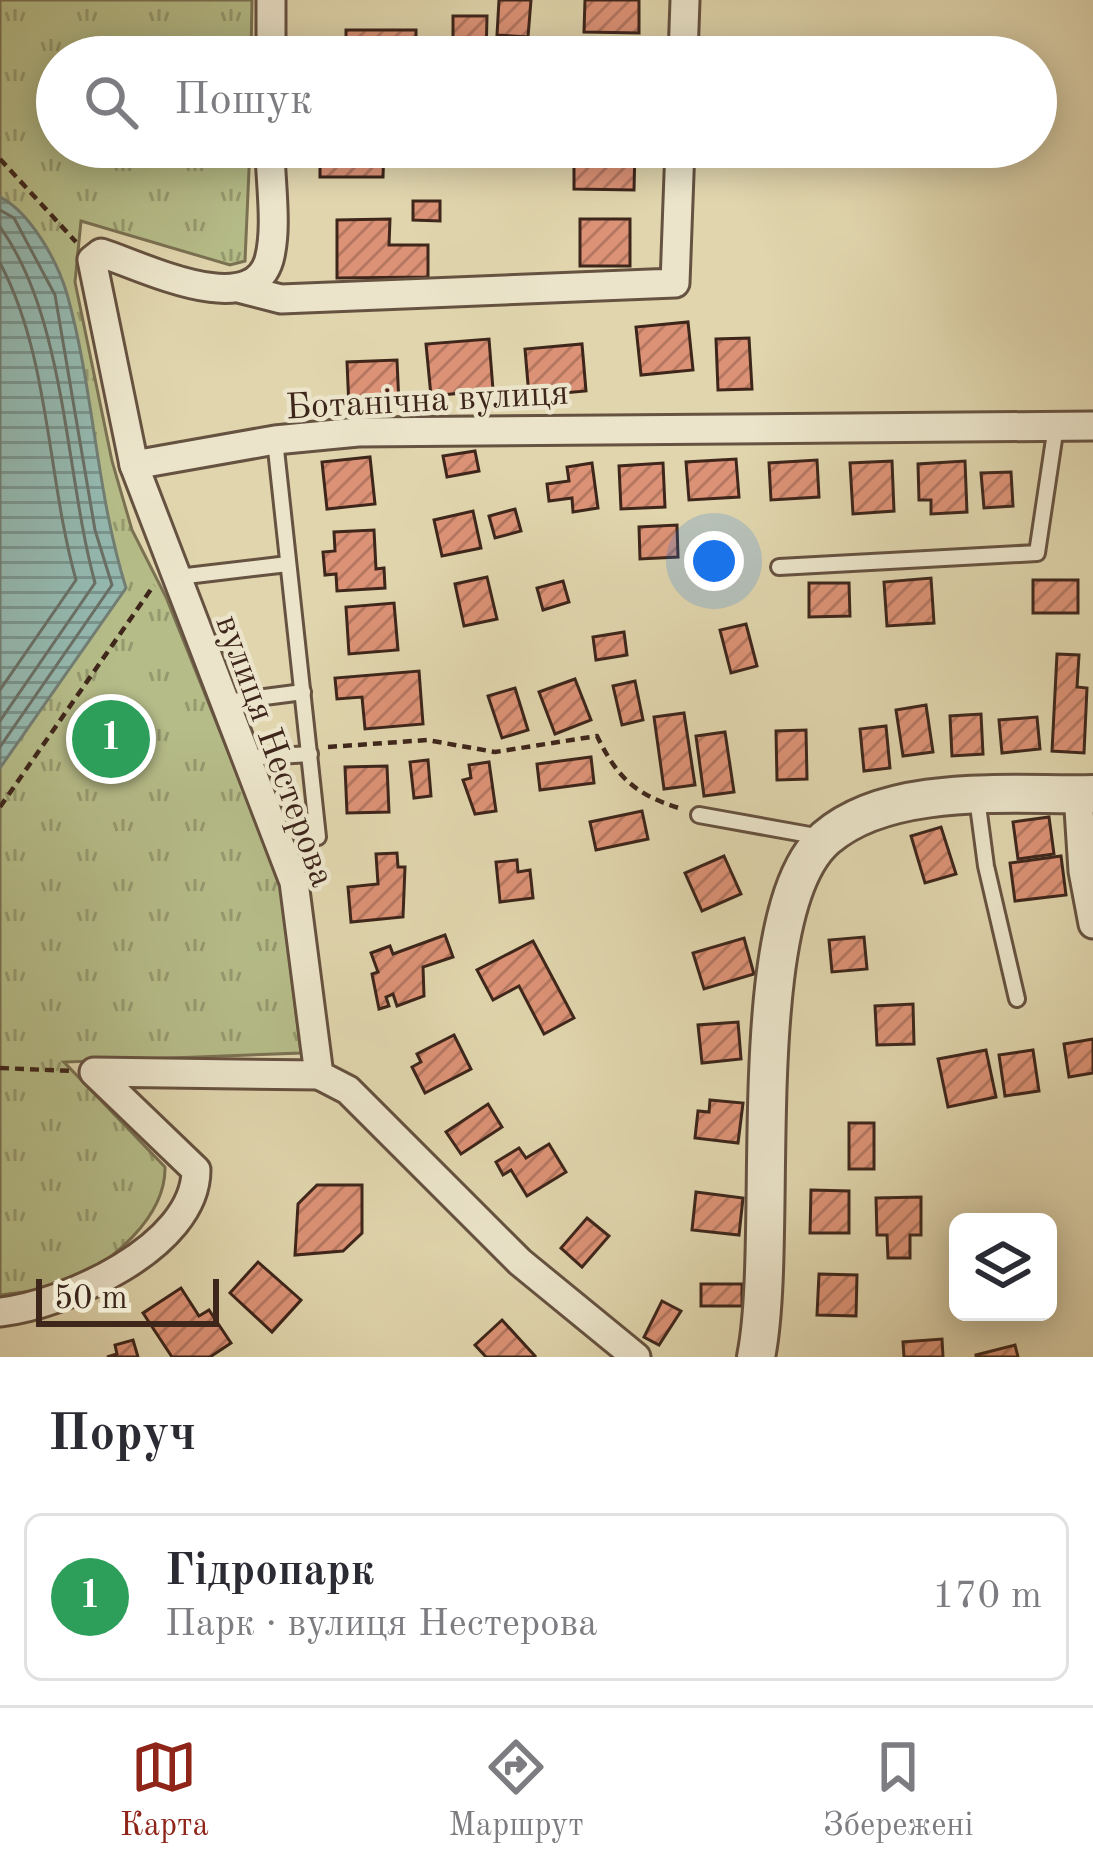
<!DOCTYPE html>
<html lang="uk">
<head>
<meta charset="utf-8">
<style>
	body { margin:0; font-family:"Old Standard TT",serif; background:#f7f7f7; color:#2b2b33 }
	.controls { position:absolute; right:36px; bottom:36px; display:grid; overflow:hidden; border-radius:18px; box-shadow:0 6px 30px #0003 }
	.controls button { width:108px; height:108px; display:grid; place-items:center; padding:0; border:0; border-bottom:3px solid #e1e1e2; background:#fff; color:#2b2b33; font:60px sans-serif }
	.scale { position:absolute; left:36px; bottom:30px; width:183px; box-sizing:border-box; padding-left:12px; border:6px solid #3e261b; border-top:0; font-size:33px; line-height:42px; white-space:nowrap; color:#3e261b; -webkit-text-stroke:9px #ebe4ca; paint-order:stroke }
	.you { position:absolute; left:714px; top:561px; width:42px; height:42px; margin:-30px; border:9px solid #fff; border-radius:50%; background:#1a73e8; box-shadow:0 0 0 18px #1a73e833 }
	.badge { display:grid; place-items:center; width:78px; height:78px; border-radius:50%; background:#8f2418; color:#fff; font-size:39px; font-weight:700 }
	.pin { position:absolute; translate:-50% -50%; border:6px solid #fff; box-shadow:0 3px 12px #0006 }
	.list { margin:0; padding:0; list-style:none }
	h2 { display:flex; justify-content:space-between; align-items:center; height:156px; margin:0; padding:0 48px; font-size:51px }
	h2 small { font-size:39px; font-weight:400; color:#7c7c81 }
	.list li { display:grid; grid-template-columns:78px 1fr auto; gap:36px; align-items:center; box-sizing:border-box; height:168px; margin:0 24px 24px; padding:0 24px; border:3px solid #e1e1e2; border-radius:18px }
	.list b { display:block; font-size:45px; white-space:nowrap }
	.list p { margin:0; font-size:39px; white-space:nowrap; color:#7c7c81 }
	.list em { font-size:39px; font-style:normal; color:#7c7c81 }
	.icon { flex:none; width:66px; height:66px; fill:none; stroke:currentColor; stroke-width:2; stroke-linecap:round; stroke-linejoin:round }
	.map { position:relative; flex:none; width:1093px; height:1357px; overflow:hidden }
	.search { position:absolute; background:#fff; box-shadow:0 6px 30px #0003; left:36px; right:36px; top:36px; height:132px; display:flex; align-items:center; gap:30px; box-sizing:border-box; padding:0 42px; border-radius:66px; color:#7c7c81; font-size:45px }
	.sheet { height:348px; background:#fff }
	nav { display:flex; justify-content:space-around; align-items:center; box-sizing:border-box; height:168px; border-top:3px solid #e1e1e2; background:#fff; font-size:33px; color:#7c7c81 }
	nav a { display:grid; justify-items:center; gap:6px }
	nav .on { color:#8f2418 }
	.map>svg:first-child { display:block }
</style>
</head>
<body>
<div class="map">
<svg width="1093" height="1357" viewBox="0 0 1093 1357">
	<defs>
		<pattern id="park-tufts" width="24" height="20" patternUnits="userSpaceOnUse" patternTransform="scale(3)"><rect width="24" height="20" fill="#b5bc88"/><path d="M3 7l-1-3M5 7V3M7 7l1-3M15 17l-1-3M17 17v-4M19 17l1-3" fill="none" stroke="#95996e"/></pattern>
		<pattern id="water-rules" width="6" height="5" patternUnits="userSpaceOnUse" patternTransform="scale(3)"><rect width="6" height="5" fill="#94b8af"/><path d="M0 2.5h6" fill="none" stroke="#7a958e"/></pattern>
		<pattern id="building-hatch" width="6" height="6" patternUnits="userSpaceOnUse" patternTransform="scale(3)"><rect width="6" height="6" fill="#dc9276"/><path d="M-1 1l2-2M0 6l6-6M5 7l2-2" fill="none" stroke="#b47760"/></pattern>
	</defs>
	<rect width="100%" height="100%" fill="#e0d5ad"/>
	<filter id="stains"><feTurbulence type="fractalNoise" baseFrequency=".00167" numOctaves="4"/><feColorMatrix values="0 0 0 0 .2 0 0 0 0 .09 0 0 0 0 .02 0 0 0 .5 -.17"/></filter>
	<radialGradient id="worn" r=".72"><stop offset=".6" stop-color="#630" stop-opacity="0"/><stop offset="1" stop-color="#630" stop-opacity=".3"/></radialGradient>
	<path fill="url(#park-tufts)" stroke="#7a7152" stroke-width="3" d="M0,0H252L251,57H57V147H250L245,261L230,265L81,221L75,282L112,461L132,530L166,597L280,881L301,1053L64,1062L165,1167C166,1217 111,1264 66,1283C47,1291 20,1292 0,1295Z"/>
	<path fill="url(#water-rules)" stroke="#727e74" stroke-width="3" d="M0,197C30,212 57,260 67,294C94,390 96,492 126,588L0,768Z"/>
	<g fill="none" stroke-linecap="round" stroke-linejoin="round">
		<g stroke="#696f65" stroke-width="3">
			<polyline points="0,210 14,218 55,295 95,530 112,585 0,747"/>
			<path d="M0,227C66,318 65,473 95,583L0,721"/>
			<path d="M0,263C50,357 47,477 76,580L0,690"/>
		</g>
	</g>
	<g fill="url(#building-hatch)" stroke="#3e261b" stroke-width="3">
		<polygon points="499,0 531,0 528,37 497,35"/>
		<polygon points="585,0 639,0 639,33 584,32"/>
		<polygon points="453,16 487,16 486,57 453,57"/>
		<rect x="346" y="30" width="70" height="27"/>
		<polygon points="320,147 384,147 383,177 320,177"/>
		<polygon points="574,147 635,147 634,190 574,189"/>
		<polygon points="413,201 440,201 440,221 413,220"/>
		<polygon points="390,219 389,245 428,245 428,277 337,278 337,220"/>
		<rect x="580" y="219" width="50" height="47"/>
		<polygon points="688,322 693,370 641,375 636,327"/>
		<polygon points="749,338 752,389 718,390 716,339"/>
		<polygon points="489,339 493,390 431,396 426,344"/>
		<polygon points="582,344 586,391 529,396 525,349"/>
		<polygon points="397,360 399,405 349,408 347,362"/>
		<polygon points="475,451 479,471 447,477 443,456"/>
		<polygon points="370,457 375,504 327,509 322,462"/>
		<polygon points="736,459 739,497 689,500 686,462"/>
		<polygon points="817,460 819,497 771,500 769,463"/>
		<polygon points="892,461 894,511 853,514 850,463"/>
		<polygon points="965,461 967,512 931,514 931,500 919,500 918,464"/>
		<polygon points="592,463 598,508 573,512 572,498 549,501 547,484 569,481 567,467"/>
		<polygon points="663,463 665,507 621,509 619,466"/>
		<polygon points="1011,472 1013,506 984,508 981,473"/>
		<polygon points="515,509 521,531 495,538 489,516"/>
		<polygon points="473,511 481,548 442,556 434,520"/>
		<polygon points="677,525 678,557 640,559 639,527"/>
		<polygon points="374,530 376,569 384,568 385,588 337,591 336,574 325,575 323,552 335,551 334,532"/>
		<polygon points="487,577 497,619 464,626 455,584"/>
		<polygon points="931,578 934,623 887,626 884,582"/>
		<rect x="1033" y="580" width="45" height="33"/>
		<polygon points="563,581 569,602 543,610 537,588"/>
		<polygon points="809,583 849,583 850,616 809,617"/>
		<polygon points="394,603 398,650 349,654 346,607"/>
		<polygon points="746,624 757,666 731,673 720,630"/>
		<polygon points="624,632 627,655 596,660 593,637"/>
		<polygon points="1057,654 1079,655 1077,687 1087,688 1084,753 1052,751"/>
		<polygon points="419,671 423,724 365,729 362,697 337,699 335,678"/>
		<polygon points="575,679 591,720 555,734 539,692"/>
		<polygon points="635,681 643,720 622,725 613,686"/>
		<polygon points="515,688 528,730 502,738 488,696"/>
		<polygon points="926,705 933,752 903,756 896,710"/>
		<polygon points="684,713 695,785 664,789 654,717"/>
		<polygon points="981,714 983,754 952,756 950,716"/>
		<polygon points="1037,717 1040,749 1002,753 999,720"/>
		<polygon points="886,726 890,768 864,771 860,729"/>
		<polygon points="806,730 807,779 777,780 776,731"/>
		<polygon points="725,732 734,792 704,796 696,736"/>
		<polygon points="591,757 594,783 540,790 537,764"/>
		<polygon points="428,760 431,796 414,798 410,762"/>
		<polygon points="489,762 496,811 475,814 463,780 471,778 469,765"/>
		<polygon points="387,766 389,812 347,813 345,767"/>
		<polygon points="642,811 648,839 596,850 590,822"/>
		<polygon points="1049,817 1054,854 1018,859 1013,822"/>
		<polygon points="941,827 956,874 925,883 911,836"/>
		<polygon points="397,853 398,867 405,867 403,917 351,922 348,887 378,884 376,854"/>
		<polygon points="724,856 741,894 702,911 685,873"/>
		<polygon points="1061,856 1066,895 1015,901 1010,863"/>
		<polygon points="517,860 518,872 530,870 533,898 500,902 496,862"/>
		<polygon points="445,935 453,957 423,967 424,996 397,1006 393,994 386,997 389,1006 379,1009 372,974 378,972 371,953 390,946 393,954"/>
		<polygon points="864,937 867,969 832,972 829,940"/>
		<polygon points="744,938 754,974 704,989 693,953"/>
		<polygon points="533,941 574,1018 544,1034 519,986 493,1000 477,970"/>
		<polygon points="913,1004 914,1044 877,1045 875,1006"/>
		<polygon points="738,1022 741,1059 702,1063 698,1025"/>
		<polygon points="454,1035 471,1069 425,1093 412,1067 421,1062 417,1054"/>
		<polygon points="1093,1039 1093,1073 1069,1077 1064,1044"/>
		<polygon points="986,1050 996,1097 948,1107 938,1059"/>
		<polygon points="1033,1050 1039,1091 1005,1096 999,1055"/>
		<polygon points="710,1100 743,1103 738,1143 695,1138 698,1111 709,1112"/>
		<polygon points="488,1104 502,1127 461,1154 446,1132"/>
		<rect x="849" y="1123" width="25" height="46"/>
		<polygon points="549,1144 566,1172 527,1196 511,1170 503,1175 496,1162 519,1148 526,1158"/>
		<polygon points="317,1185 362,1185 362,1233 343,1251 295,1255 298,1204"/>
		<polygon points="811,1190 849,1191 849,1233 810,1233"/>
		<polygon points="696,1192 743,1198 739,1235 692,1230"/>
		<polygon points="921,1197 921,1235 910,1235 910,1258 888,1258 887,1235 877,1235 876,1198"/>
		<polygon points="587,1218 609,1236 582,1267 561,1248"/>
		<polygon points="258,1262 301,1300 272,1332 230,1293"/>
		<polygon points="819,1274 857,1275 856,1316 817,1315"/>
		<rect x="701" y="1284" width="41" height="22"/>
		<polygon points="181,1288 199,1316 209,1310 231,1343 210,1357 172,1357 143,1313"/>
		<polygon points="662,1301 681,1311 659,1345 644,1337"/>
		<polygon points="1002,1312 1038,1312 1038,1314 1004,1319"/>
		<polygon points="502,1320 535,1356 534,1357 486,1357 475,1345"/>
		<polygon points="942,1339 943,1357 904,1357 903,1342"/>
		<polygon points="133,1340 138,1357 107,1357 117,1354 115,1345"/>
		<polygon points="1015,1345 1018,1357 976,1357 976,1355"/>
	</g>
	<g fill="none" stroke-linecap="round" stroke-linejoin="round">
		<g stroke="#665240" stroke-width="20">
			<g id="service">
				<polyline points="275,440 318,837"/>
				<polyline points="779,567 1037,553 1056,426"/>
				<polyline points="178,577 288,564"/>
				<polyline points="226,702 303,692"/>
				<polyline points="246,758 310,754"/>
				<polyline points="977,798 986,866 1017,999"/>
				<polyline points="699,815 821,837"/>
			</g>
		</g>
		<g stroke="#665240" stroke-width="33">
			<g id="minor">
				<polyline points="271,57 271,0"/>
				<polyline points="683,57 685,0"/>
				<path d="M270,147C270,181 278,227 269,260C251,322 140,265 101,253L92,260L134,465L275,440L358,432L1093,426"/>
				<polyline points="242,289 281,299 675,283 680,147"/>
				<polyline points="134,465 294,882 319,1075 348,1090 520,1262 636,1357"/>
				<polyline points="1078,794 1083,871 1093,924"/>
				<path d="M0,1312C64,1305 196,1247 196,1170L94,1072L319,1075"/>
			</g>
		</g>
		<g stroke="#665240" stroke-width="42">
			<path id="tertiary" d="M756,1357C780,1239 740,913 826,838C891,782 1014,796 1093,794"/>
		</g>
		<g stroke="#3e261b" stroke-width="4.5" stroke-dasharray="9 6" stroke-linecap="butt">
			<polyline points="0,159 76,242"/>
			<path d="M328,747L427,740L495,752L597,736C618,779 636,795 682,809"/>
			<polyline points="0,807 154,585"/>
			<polyline points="0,1068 72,1071"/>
		</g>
		<use href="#service" stroke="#ebe4ca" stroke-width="14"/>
		<use href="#minor" stroke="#ebe4ca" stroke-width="27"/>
		<use href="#tertiary" stroke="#ebe4ca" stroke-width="36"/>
	</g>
	<g text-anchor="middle" stroke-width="9" stroke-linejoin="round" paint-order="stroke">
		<g font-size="36" fill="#3e261b" stroke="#ebe4ca">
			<text transform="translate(427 398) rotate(-3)" y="13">Ботанічна вулиця</text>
			<text transform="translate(277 750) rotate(70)" y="13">вулиця Нестерова</text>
		</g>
	</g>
	<rect width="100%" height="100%" filter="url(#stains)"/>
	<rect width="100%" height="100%" fill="url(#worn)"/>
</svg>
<div class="controls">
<button><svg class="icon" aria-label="layers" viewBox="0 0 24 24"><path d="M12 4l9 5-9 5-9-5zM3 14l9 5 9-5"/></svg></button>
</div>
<div class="scale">50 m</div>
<div class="you"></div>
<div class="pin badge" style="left:111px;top:739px;background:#2e9e5b">1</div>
<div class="search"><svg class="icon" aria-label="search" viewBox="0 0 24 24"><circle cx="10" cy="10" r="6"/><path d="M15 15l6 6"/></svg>Пошук</div>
</div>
<section class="sheet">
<h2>Поруч<small></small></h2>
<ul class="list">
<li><span class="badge" style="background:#2e9e5b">1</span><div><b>Гідропарк</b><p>Парк · вулиця Нестерова</p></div><em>170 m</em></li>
</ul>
</section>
<nav>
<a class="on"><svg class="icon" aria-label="map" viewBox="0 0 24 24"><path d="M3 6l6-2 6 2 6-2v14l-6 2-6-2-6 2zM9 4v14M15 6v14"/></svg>Карта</a>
<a><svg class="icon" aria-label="directions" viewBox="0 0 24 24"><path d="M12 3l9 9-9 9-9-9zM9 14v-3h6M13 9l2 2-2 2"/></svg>Маршрут</a>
<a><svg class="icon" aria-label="saved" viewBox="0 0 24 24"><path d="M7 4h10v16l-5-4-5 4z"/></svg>Збережені</a>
</nav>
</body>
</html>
